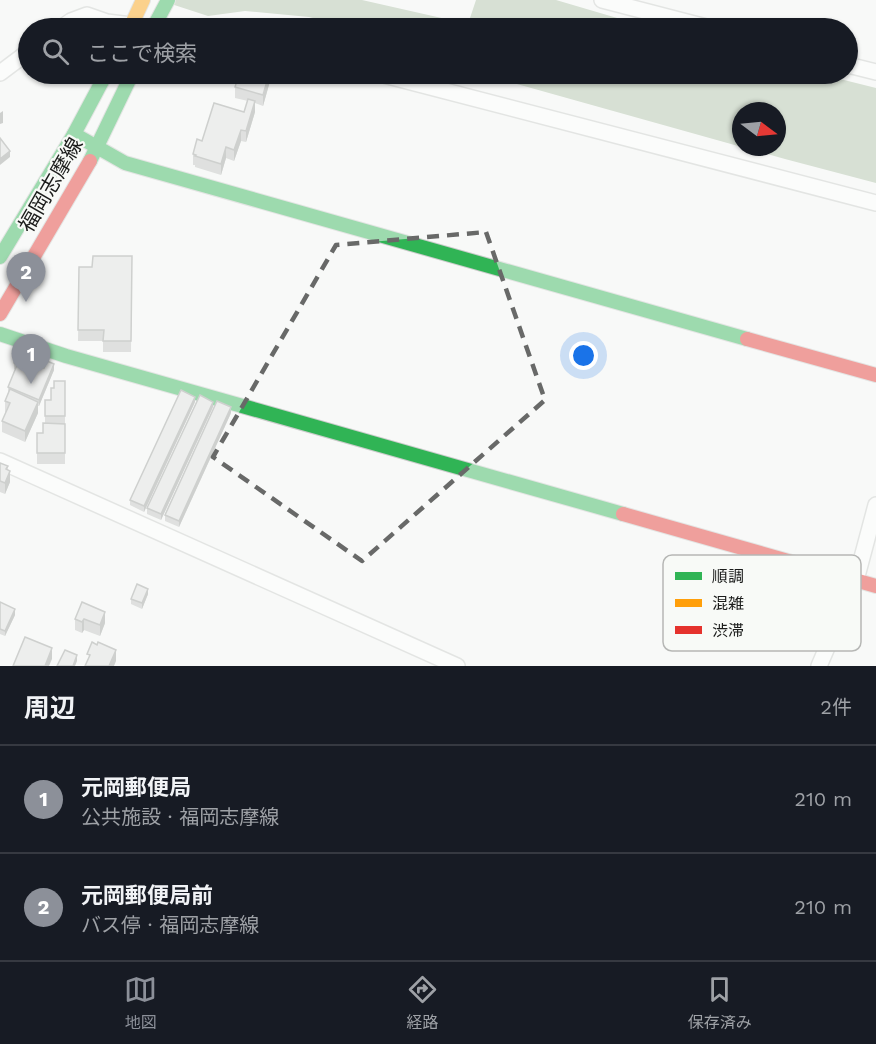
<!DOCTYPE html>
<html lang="ja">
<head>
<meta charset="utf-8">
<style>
	body { margin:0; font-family:"Work Sans","Noto Sans JP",sans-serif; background:#242831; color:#f1f3f6 }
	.compass { position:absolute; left:732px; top:102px; width:54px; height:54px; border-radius:50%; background:#171b24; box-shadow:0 2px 4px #0004; rotate:106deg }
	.you { position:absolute; left:584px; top:356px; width:21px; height:21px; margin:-15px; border:4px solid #fff; border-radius:50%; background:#1a73e8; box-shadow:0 0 0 9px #1a73e833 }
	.badge { display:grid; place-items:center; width:39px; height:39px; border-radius:50%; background:#8c9099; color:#fff; font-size:20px; font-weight:700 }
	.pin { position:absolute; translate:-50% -50px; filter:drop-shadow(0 2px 3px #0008) }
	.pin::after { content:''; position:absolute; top:32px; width:21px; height:18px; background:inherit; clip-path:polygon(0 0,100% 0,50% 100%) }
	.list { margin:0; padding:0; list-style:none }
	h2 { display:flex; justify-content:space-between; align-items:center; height:78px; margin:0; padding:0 24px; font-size:26px }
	h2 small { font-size:20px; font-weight:400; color:#9ea1a6 }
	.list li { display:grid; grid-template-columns:39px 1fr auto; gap:18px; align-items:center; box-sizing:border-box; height:108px; padding:0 24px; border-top:2px solid #363941 }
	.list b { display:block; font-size:22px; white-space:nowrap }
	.list p { margin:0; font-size:20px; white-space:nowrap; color:#9ea1a6 }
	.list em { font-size:20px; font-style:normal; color:#9ea1a6 }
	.icon { flex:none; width:33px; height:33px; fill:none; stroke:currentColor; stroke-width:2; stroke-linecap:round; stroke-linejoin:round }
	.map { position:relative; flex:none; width:876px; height:666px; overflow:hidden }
	.search { position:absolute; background:#171b24; box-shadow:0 2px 4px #0004; left:18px; right:18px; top:18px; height:66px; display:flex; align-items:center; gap:15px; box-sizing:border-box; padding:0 21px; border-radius:33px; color:#9ea1a6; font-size:22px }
	.sheet { height:294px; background:#171b24 }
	nav { display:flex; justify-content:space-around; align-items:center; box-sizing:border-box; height:84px; border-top:2px solid #363941; background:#171b24; font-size:16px; color:#9ea1a6 }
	nav a { display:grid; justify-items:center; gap:3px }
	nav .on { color:#8c9099 }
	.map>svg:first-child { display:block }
</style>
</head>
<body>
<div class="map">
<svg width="876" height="666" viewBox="0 0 876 666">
	<rect width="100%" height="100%" fill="#f8f9f8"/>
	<g fill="#afc0a8" fill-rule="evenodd">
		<polygon points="159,0 362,0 468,24 476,0 556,0 651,28 353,28 309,17 245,11 208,16"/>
		<path d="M481,74H820L876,88V183L785,159ZM741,111H777V147H741Z"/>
	</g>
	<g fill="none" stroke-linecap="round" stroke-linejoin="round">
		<g stroke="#cbcccb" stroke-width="18">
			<g id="street">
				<polyline points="602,0 710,28"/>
				<polyline points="61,28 71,21 87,15 107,22 131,25"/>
				<polyline points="848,65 876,72"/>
				<polyline points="0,73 28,52"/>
				<polyline points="380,74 876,203"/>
				<polyline points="0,461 457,666"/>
				<polyline points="819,666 856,580 876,505"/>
			</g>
		</g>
		<g stroke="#cbcccb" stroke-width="16">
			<g id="fast">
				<polyline points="153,28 168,0"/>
				<polyline points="74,134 125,163 747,339"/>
				<polyline points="90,161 132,74"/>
				<polyline points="0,257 74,134 106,74"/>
				<polyline points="0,334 66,356 623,514"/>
			</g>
		</g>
		<g stroke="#cbcccb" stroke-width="16">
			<polyline id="slow" points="130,28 143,0"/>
		</g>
		<g stroke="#cbcccb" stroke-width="16">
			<g id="jam">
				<polyline points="0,314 90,161"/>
				<polyline points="747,339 876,375"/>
				<polyline points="623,514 876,586"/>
			</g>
		</g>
		<use href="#street" stroke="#fefefe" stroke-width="15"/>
		<use href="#fast" stroke="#30b455" stroke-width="14"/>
		<use href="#slow" stroke="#ff9f0a" stroke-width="14"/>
		<use href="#jam" stroke="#e5322d" stroke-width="14"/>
	</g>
	<g fill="#c0c1c0">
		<polygon points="272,74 263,106 255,103 255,112 246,142 241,141 234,161 226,158 221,175 195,167 195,165 193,165 193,154 202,141 244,112 248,101 235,98 235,87"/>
		<polygon points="132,256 131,352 103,352 103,341 78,341 79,267 92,267"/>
		<polygon points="14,363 54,370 39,406 38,406 38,413 25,442 2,432 2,421 6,412 5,412 5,401 8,393 8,387 15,369 14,369"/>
		<polygon points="65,381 65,464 37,464 37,433 43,433 45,423 45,400 51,400 54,388"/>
		<polygon points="195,402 144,512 130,505 130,500"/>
		<polygon points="213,407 161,520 147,514 147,508"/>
		<polygon points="231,413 179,527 165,521 165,515"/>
		<polygon points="0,463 8,470 10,482 5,494 0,492"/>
		<polygon points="148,594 142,609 131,604 131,599"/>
		<polygon points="0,602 15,615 5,636 0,634"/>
		<polygon points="82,602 105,623 100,636 84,630 82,633 75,630 75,619"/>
	</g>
	<g fill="#9c9d9c">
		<polygon points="269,74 272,74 263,106 263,95"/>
		<polygon points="255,101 255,112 246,142 246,131"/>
		<polygon points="3,111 3,123 0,124 0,113"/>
		<polygon points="241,130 241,141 234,161 234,150"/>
		<polygon points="226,147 226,158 221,175 221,164"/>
		<polygon points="10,151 10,157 0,165 0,159"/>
		<polygon points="54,364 54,370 39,406 39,400"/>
		<polygon points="195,397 195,402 144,512 144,506"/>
		<polygon points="38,402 38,413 25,442 25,431"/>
		<polygon points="213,402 213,407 161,520 161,514"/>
		<polygon points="231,407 231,413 179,527 179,521"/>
		<polygon points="8,466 8,477 10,471 10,482 5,494 5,483"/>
		<polygon points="148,589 148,594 142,609 142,603"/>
		<polygon points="15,609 15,615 5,636 5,631"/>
		<polygon points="105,612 105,623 100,636 100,625"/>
		<polygon points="84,619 84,630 82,633 82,622"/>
		<polygon points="52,648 52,659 49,666 45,666"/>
		<polygon points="116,650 116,661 114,666 109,666"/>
		<polygon points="77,655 77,661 75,666 73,666"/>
	</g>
	<g fill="#dfe0df" stroke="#9c9d9c" stroke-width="1.5">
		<polygon points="239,74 269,74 263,95 235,87"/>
		<polygon points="248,99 255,101 246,131 241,130 234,150 226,147 221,164 195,156 196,155 193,154 197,139 202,141 214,103 244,112"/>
		<polygon points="0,138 10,151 0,159"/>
		<polygon points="93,256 132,256 131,341 103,341 104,330 78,330 79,267 92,267"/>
		<polygon points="16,357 44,368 47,361 54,364 39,400 8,387 17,365 14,363"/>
		<polygon points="54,381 65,381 65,416 45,416 45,400 51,400 51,388 54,388"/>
		<polygon points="10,389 38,402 25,431 2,421 10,403 5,401"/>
		<polygon points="181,390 195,397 144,506 130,500"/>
		<polygon points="200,395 213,402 161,514 147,508"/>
		<polygon points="217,401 231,407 179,521 165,515"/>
		<polygon points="43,423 65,424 65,453 37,453 37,433 43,433"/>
		<polygon points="0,463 8,466 6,469 10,471 5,483 0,481"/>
		<polygon points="137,584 148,589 142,603 131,599"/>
		<polygon points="0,602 15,609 5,631 0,629"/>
		<polygon points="82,602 105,612 100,625 84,619 82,622 75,619"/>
		<polygon points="25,637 52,648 45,666 13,666"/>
		<polygon points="92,642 97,645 98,642 116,650 109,666 85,666 90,655 87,654"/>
		<polygon points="65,650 77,655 73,666 74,666 57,666"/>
	</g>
	<path d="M0 0H876V666H0ZM486,232L545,400L362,561L213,457L336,245Z" fill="#f8f9f8" fill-opacity=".55" fill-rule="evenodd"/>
	<path fill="none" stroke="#686968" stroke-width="4.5" stroke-dasharray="12 8" stroke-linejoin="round" d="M486,232L545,400L362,561L213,457L336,245Z"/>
	<g text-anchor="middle" stroke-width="4.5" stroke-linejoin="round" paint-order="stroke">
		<g font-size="21" fill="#1b1c1b" stroke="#f8faf7">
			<text transform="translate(51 185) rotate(-60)" y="7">福岡志摩線</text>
		</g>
	</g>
	<rect x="663" y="555" width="198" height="96" rx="9" fill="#f8faf7" stroke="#b6b7b5" stroke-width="1.5"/>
	<rect x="675" y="572" width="27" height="8" fill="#30b455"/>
	<rect x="675" y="599" width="27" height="8" fill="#ff9f0a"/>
	<rect x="675" y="626" width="27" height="8" fill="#e5322d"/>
	<g font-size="16" fill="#1b1c1b">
		<text x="712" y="582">順調</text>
		<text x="712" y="609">混雑</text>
		<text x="712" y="636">渋滞</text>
	</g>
</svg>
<svg class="compass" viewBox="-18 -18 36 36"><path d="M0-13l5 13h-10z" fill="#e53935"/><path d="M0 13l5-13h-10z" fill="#9ea1a6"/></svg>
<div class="you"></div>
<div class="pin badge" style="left:31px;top:384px">1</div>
<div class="pin badge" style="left:26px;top:302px">2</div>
<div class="search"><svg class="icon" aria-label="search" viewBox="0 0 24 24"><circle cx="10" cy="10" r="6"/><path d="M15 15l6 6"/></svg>ここで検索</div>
</div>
<section class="sheet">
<h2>周辺<small>2件</small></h2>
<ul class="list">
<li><span class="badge">1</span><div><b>元岡郵便局</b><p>公共施設 · 福岡志摩線</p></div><em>210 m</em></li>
<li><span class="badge">2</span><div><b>元岡郵便局前</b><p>バス停 · 福岡志摩線</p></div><em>210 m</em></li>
</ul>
</section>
<nav>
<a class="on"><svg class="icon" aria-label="map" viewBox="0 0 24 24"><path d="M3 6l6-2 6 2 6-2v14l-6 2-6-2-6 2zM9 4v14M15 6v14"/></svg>地図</a>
<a><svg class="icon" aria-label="directions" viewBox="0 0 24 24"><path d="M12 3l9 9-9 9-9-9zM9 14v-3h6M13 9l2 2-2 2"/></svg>経路</a>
<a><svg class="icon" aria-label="saved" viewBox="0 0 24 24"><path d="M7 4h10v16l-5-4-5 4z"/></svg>保存済み</a>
</nav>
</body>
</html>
